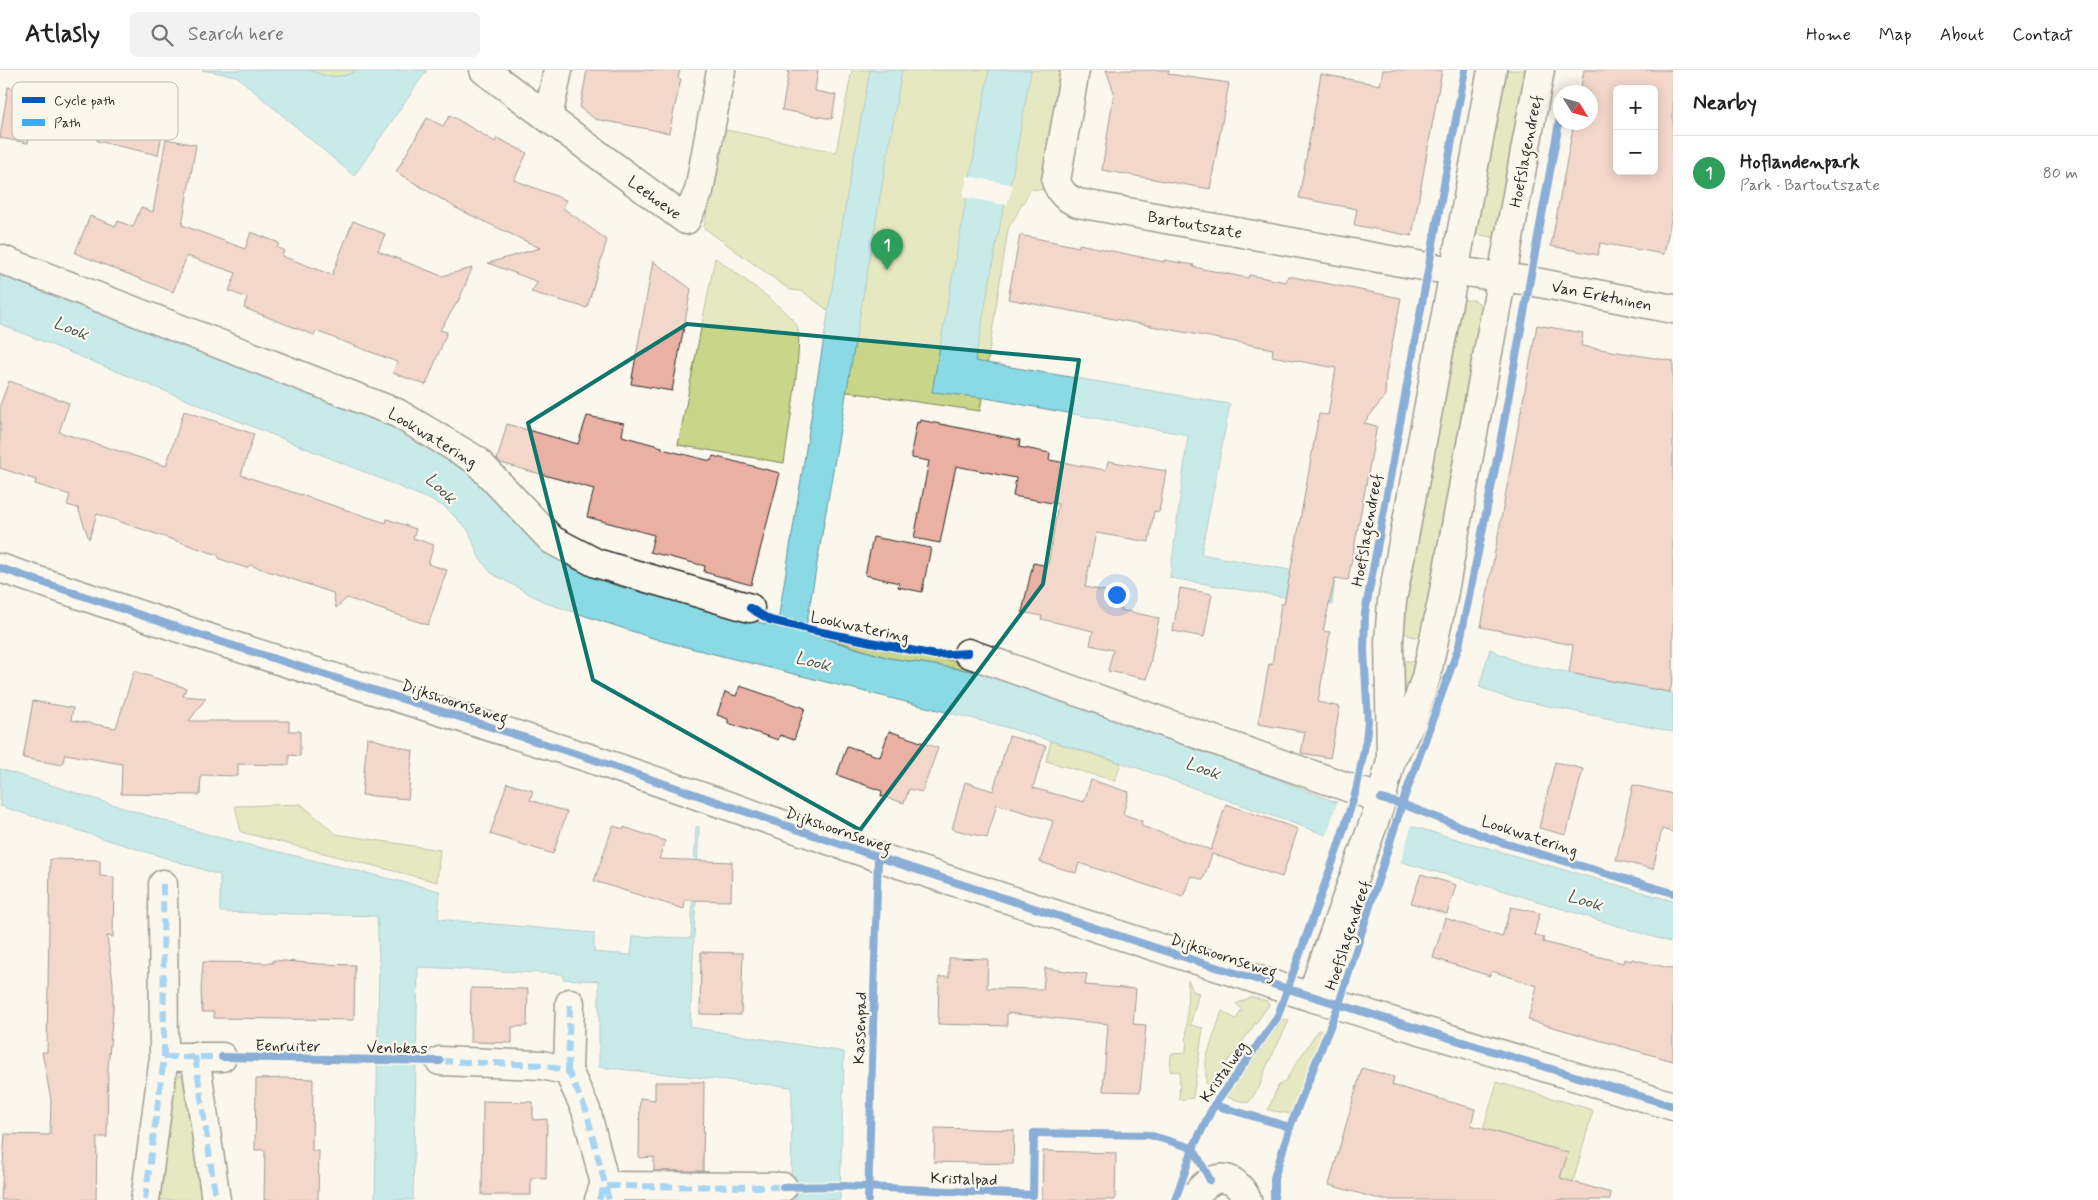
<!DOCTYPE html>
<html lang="en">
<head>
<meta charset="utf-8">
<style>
	body { margin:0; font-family:Mynerve,sans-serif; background:#f2f2f2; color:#222 }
	.controls { position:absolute; right:15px; top:15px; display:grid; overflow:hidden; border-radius:8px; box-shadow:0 2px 12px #0003 }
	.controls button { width:45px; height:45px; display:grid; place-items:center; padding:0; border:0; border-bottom:1px solid #e0e0e0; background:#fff; color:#222; font:25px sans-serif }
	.compass { position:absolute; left:1553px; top:15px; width:45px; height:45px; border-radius:50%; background:#fff; box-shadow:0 2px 12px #0003; rotate:127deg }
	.you { position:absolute; left:1116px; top:524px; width:18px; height:18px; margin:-12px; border:4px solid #fff; border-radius:50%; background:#1a73e8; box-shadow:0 0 0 8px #1a73e833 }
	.badge { display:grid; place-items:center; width:32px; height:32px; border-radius:50%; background:#7c3aed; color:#fff; font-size:16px; font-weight:700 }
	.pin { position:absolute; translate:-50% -41px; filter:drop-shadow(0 1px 2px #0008) }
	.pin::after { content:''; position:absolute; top:26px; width:18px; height:15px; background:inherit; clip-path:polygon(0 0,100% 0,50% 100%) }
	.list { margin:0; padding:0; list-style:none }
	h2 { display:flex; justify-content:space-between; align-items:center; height:65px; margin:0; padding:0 20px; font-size:21px }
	h2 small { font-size:16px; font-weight:400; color:#767676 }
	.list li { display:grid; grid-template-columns:32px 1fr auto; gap:15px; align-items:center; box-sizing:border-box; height:75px; padding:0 20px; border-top:1px solid #e0e0e0 }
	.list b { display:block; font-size:19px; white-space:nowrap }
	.list p { margin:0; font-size:16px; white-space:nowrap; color:#767676 }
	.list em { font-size:16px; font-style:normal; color:#767676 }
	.icon { flex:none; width:28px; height:28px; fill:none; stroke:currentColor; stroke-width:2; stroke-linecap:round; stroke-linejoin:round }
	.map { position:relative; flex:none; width:1673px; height:1130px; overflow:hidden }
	header { display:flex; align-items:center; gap:30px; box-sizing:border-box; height:70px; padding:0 25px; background:#fff; border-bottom:1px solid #e0e0e0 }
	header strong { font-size:24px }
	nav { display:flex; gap:28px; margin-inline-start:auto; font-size:18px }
	.search { width:350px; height:45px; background:#f2f2f2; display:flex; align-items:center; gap:12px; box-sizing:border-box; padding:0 18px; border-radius:8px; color:#767676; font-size:19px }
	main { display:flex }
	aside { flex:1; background:#fff }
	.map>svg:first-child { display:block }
</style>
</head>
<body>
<header>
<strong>Atlasly</strong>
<div class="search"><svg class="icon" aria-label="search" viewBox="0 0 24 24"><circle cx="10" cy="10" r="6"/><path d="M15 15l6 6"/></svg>Search here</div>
<nav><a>Home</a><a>Map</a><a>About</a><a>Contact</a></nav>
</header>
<main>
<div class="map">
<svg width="1673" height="1130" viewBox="0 0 1673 1130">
	<rect width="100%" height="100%" fill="#fbf7ec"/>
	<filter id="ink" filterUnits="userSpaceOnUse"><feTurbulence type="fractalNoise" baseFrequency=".02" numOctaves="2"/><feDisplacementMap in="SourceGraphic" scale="10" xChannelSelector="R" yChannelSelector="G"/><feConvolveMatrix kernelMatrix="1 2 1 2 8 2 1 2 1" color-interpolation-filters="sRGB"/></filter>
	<g filter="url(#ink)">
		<g fill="#c9d689" stroke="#7a805a">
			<path d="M310,0H356C343,10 323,7 310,0Z"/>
			<polygon points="852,0 1065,0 1042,120 1031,119 1008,159 980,341 820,318 830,242 802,221 790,220 704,158 721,59 836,82"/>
			<polygon points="1500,0 1532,0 1501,169 1470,163"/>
			<path d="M715,188C732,200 789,240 797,256C804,270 787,371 784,393L678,375Z"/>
			<path d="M1464,230H1474L1483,236L1424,565C1414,570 1406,565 1399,557L1459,235Z"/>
			<polygon points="828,569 894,582 975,594 985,603 889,588"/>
			<polygon points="1402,590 1416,592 1397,671"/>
			<polygon points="1051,671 1121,693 1115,711 1046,691"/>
			<polygon points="301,734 336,764 440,780 437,812 241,762 235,736"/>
			<polygon points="1188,910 1193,921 1199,923 1190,955 1203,958 1193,1028 1179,1030 1180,1002 1170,1001 1171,984 1186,983"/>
			<polygon points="1251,927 1267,931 1269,935 1209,1017 1206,1014 1206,989 1222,941 1236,949 1242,939 1236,934"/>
			<polygon points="1283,949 1289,951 1265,1000 1259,1018 1248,1033 1226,1027"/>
			<polygon points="1318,960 1324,961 1291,1044 1268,1040 1278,1016 1285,1011"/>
			<polygon points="184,1004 189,1007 207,1130 153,1130 175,1007"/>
			<polygon points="1497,1012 1593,1040 1568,1130 1462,1130"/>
		</g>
		<g fill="#8adae5" stroke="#64949b">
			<path d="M202,0H310C323,7 343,10 356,0H427L354,106L236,6Z"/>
			<polygon points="870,0 902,0 805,563 889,588 985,603 1165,665 1333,731 1425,760 1673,831 1673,873 1501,820 1408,794 1132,696 1002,656 662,571 546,533 491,503 479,487 468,460 444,436 374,406 0,254 0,202 414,364 482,408 539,474 569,497 617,516 777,557 848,120"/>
			<polygon points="989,0 1031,0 1012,107 1001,149 975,291 1230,334 1201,484 1335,508 1332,535 1170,508 1188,365 986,328 932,322"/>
			<polygon points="1490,579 1520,593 1673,623 1673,662 1505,627 1479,617"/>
			<polygon points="0,699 213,766 440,821 438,849 594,863 594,882 631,885 633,866 691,868 696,757 699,757 690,957 844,982 840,1130 791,1130 792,1017 599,997 599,911 563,909 562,904 418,897 413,1130 375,1130 379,891 377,846 220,842 220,805 0,736"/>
		</g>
		<g fill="#fbf7ec">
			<polygon points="967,106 1013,115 1007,135 963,127"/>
			<polygon points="1338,730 1412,754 1400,794 1326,767"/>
		</g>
		<g fill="#e9b0a3" stroke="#2b2b2b" fill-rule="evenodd">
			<polygon points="587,0 680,0 678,8 681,9 669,63 595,49 580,38"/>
			<polygon points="789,0 818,0 815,21 836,25 832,49 782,40"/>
			<polygon points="1106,0 1169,0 1168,4 1229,13 1210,119 1102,100 1114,22"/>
			<polygon points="1383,0 1442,0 1412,166 1354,155 1357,139 1299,128 1321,4 1380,15"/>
			<path d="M1584,0H1673V140L1664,184L1600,173L1598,185L1551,176L1574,52H1590V22H1580ZM1617,19H1654V101H1617Z"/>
			<polygon points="8,17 37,22 28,73 0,68"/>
			<polygon points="105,32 166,44 158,85 97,71 100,57 94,48 96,38"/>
			<polygon points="450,45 495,72 497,68 527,83 514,110 566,130 563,138 607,170 587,238 531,222 538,212 488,193 540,178 456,138 396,102 427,48 443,56"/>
			<polygon points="166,69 196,75 182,155 245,179 251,162 279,173 277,178 284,180 282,186 332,205 353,151 385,164 378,181 442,206 472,198 460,228 440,260 447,262 426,315 393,303 397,292 316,261 314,265 244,238 247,228 229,221 236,203 187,186 173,222 75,183 90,146 116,156 118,151 133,157 141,137 153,142"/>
			<polygon points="1020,165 1079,177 1079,174 1164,192 1164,190 1194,195 1193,197 1248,208 1249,205 1286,212 1288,206 1401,228 1386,305 1385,326 1364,353 1377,356 1348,510 1335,508 1323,561 1330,562 1318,632 1340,637 1330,688 1301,683 1305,662 1258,654 1269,594 1272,595 1281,534 1284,534 1296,473 1319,344 1328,345 1336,298 1272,286 1273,279 1008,229"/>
			<polygon points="653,191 691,219 672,321 631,314"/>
			<polygon points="1537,255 1583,263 1581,276 1673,291 1673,606 1670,622 1569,603 1573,575 1481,557"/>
			<polygon points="9,311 69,333 59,362 166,396 184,341 254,364 241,405 386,453 387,449 416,459 413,468 434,475 428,494 447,500 428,555 347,528 336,538 333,523 250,495 246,498 220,489 218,485 97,444 89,469 78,438 67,435 70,425 35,414 36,410 0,398 0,335"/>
			<polygon points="587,346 624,353 622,366 662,377 662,379 711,391 713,386 780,403 751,515 704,502 705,496 650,482 654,465 587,447 594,419 501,393 497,390 507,354 578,374"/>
			<polygon points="920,350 1020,370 1019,377 1050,383 1049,390 1106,400 1108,391 1166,401 1159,442 1154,441 1149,472 1096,463 1085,517 1124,525 1121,540 1159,548 1147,609 1108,601 1113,580 1090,575 1093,561 1041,549 1042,546 1022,542 1033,493 1048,496 1058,434 1013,426 1016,408 956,396 940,473 914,468 929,391 912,388 912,377 917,352 919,353"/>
			<polygon points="873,467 931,478 922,522 898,517 899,513 865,505"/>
			<polygon points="1180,518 1212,524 1204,567 1173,561"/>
			<polygon points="134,601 186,618 183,626 206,628 189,651 289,651 289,661 300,661 300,686 289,685 289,695 238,694 238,706 201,705 200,725 121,724 122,694 65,684 62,695 23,688 33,631 73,638 71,650 116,658"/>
			<polygon points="740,616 805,638 794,670 780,665 778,670 728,653 728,649 717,645 725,622 736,626"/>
			<polygon points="889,661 938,678 922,722 909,719 904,733 881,726 882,721 837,705 847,676 880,687"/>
			<polygon points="1009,666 1046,676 1033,718 1084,732 1091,710 1129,722 1123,744 1142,751 1141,756 1211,780 1226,734 1298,759 1282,807 1212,784 1203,810 1191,806 1183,827 1079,793 1076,803 1040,792 1053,751 997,734 987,768 952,759 965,712 993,721"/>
			<polygon points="367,667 413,681 408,729 362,725"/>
			<polygon points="1555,692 1583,699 1566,765 1539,758"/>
			<polygon points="507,713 533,721 530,730 567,742 553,784 490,764"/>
			<polygon points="1633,715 1673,724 1673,762 1662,759 1653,799 1616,790"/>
			<polygon points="613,756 624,759 624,757 665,771 659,789 732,792 731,831 685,830 684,839 594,811"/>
			<polygon points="50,789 100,790 100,806 114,807 113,867 107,866 113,912 113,940 108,998 107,1067 97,1067 96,1130 1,1130 5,1064 50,1065 51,1030 42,982 47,982"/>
			<polygon points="1421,804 1456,815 1447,844 1411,833"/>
			<polygon points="1511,837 1540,843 1534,865 1544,868 1543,872 1623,893 1624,889 1631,891 1632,889 1673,899 1673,991 1528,950 1537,916 1492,901 1490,906 1433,888 1445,848 1502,867"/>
			<polygon points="701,882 743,883 741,945 700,944"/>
			<polygon points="949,888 988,889 987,918 1043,919 1045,898 1087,904 1085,915 1136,919 1133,954 1146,955 1140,1022 1103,1021 1108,954 1007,943 1007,956 938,954 939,907 949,907"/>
			<polygon points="273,890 319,894 355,895 354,950 214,948 214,942 202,942 201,920 203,892 273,893"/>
			<polygon points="471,918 528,919 527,956 512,957 512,973 470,972"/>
			<polygon points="1362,998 1394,1007 1392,1015 1475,1039 1471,1055 1568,1083 1560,1108 1611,1123 1610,1130 1383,1130 1329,1115"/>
			<polygon points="284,1008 313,1009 312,1081 319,1081 318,1130 264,1130 265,1080 255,1080 256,1009"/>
			<polygon points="655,1012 704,1012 703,1101 654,1101 654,1087 639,1088 640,1028 655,1030"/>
			<polygon points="483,1031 533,1032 533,1050 547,1049 546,1109 531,1108 531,1125 482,1125"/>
			<polygon points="935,1058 1014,1060 1013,1094 934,1092"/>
			<polygon points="1043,1081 1116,1083 1115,1130 1042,1130"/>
		</g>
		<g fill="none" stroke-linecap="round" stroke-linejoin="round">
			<g stroke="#2b2b2b" stroke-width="31">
				<g id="minor">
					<polyline points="484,0 686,150 699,121 721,0"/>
					<path d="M1075,0L1056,111C1061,124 1066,128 1078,133L1428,197L1530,211L1673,239"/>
					<polyline points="548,48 558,0"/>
					<polyline points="0,189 397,343 476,390 552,470 596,493 750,538"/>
					<polyline points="968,583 1381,729"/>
					<polyline points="1311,927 1673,1036"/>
					<polyline points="195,986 216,1130"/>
					<polyline points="178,987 222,987"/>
					<polyline points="440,991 542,995 568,1001 586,1040 609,1130"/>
					<polyline points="568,1001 570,933"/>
					<polyline points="145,1130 164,987 163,814"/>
					<polyline points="599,1130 604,1116 783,1117"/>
				</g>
			</g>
			<g stroke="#2b2b2b" stroke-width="31">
				<g id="tertiary">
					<polyline points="0,498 215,570 586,687 878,787 1311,927 1379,738 1391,690 1411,652 1426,607 1442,532 1540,0"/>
					<polyline points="1391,686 1389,571 1392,531 1492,0"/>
					<path d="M1193,1130C1208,1103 1234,1100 1247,1130"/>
				</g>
			</g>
			<use href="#minor" stroke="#fbf7ec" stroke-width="28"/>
			<use href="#tertiary" stroke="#fbf7ec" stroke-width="28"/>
			<g stroke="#3fa9f5" stroke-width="6" stroke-dasharray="12 6" stroke-linecap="butt">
				<polyline points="195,986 216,1130"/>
				<polyline points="164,987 222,987"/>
				<polyline points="440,991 542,995 568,1001 586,1040 609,1130"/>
				<polyline points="568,1001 570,933"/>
				<polyline points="145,1130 164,987 163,814"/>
				<polyline points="599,1130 604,1116 783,1117"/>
			</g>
			<g stroke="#fbf7ec" stroke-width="11">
				<g id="cycleway">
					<polyline points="0,498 215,570 586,687 878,787 1193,890 1673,1036"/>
					<polyline points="750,538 770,550 812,560 935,585 968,583"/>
					<polyline points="1381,729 1402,734 1500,772 1673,823"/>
					<polyline points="222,987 440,991"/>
					<polyline points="1214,1035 1290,1057"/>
					<polyline points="783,1117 843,1116 1033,1125 1034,1063 1149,1065 1193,1078 1210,1110"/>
					<polyline points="868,1130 878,787"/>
					<polyline points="1175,1130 1193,1078 1214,1035 1277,948 1337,780 1356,721 1366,670 1368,651 1364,580 1365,543 1465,0"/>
					<polyline points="1274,1130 1274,1108 1290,1057 1339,934 1402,734 1459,576 1498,384 1560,47"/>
				</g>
			</g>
			<use href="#cycleway" stroke="#0057b8" stroke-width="8"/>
		</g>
	</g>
	<path d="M0 0H1673V1130H0ZM687,254L1079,290L1043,514L860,760L593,610L528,353Z" fill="#fbf7ec" fill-opacity=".55" fill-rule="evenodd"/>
	<path fill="none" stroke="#0f766e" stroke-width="4" stroke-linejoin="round" d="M687,254L1079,290L1043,514L860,760L593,610L528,353Z"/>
	<g text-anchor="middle" stroke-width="4.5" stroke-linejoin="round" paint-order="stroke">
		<g font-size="16" fill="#2b2b2b" stroke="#fbf7ec">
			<text transform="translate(1525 81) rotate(-79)" y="6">Hoefslagendreef</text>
			<text transform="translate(655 127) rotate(36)" y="6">Leehoeve</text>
			<text transform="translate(1195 154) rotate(10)" y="6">Bartoutszate</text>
			<text transform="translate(1602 225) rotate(11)" y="6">Van Erktuinen</text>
			<text transform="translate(433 367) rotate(31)" y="6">Lookwatering</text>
			<text transform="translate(1366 460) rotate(-80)" y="6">Hoefslagendreef</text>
			<text transform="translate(860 556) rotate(12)" y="6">Lookwatering</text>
			<text transform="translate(455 631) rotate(18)" y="6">Dijkshoornseweg</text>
			<text transform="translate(839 759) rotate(19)" y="6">Dijkshoornseweg</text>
			<text transform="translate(1530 765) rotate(18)" y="6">Lookwatering</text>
			<text transform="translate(1347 865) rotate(-72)" y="6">Hoefslagendreef</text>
			<text transform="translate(1224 885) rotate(18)" y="6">Dijkshoornseweg</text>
			<text transform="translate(859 958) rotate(-88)" y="6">Kassenpad</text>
			<text transform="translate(288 975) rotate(1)" y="6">Eenruiter</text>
			<text transform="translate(397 977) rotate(1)" y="6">Venlokas</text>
			<text transform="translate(1223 1001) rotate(-55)" y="6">Kristalweg</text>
			<text transform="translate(964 1108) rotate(2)" y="6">Kristalpad</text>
		</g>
		<g font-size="18" font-style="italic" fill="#43575a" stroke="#fbf7ec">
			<text transform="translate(71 258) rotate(22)" y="6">Look</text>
			<text transform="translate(441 418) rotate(44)" y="6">Look</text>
			<text transform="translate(813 591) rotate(14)" y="6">Look</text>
			<text transform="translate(1203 698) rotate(20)" y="6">Look</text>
			<text transform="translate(1585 830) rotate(17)" y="6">Look</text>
		</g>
	</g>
	<rect x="12" y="12" width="166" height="58" rx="8" fill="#fbf7ec" stroke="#bdbab2" stroke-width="1"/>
	<rect x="22" y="27" width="23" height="6" fill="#0057b8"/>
	<rect x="22" y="49" width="23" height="7" fill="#3fa9f5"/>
	<g font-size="14" fill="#2b2b2b">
		<text x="54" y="35">Cycle path</text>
		<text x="54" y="57">Path</text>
	</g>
</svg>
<div class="controls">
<button>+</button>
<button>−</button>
</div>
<svg class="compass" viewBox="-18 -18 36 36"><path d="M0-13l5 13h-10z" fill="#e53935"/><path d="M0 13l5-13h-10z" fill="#767676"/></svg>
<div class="you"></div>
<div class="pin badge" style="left:887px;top:200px;background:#2e9e5b">1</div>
</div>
<aside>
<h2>Nearby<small></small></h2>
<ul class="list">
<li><span class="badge" style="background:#2e9e5b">1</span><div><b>Hoflandenpark</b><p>Park · Bartoutszate</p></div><em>80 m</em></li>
</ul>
</aside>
</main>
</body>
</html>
